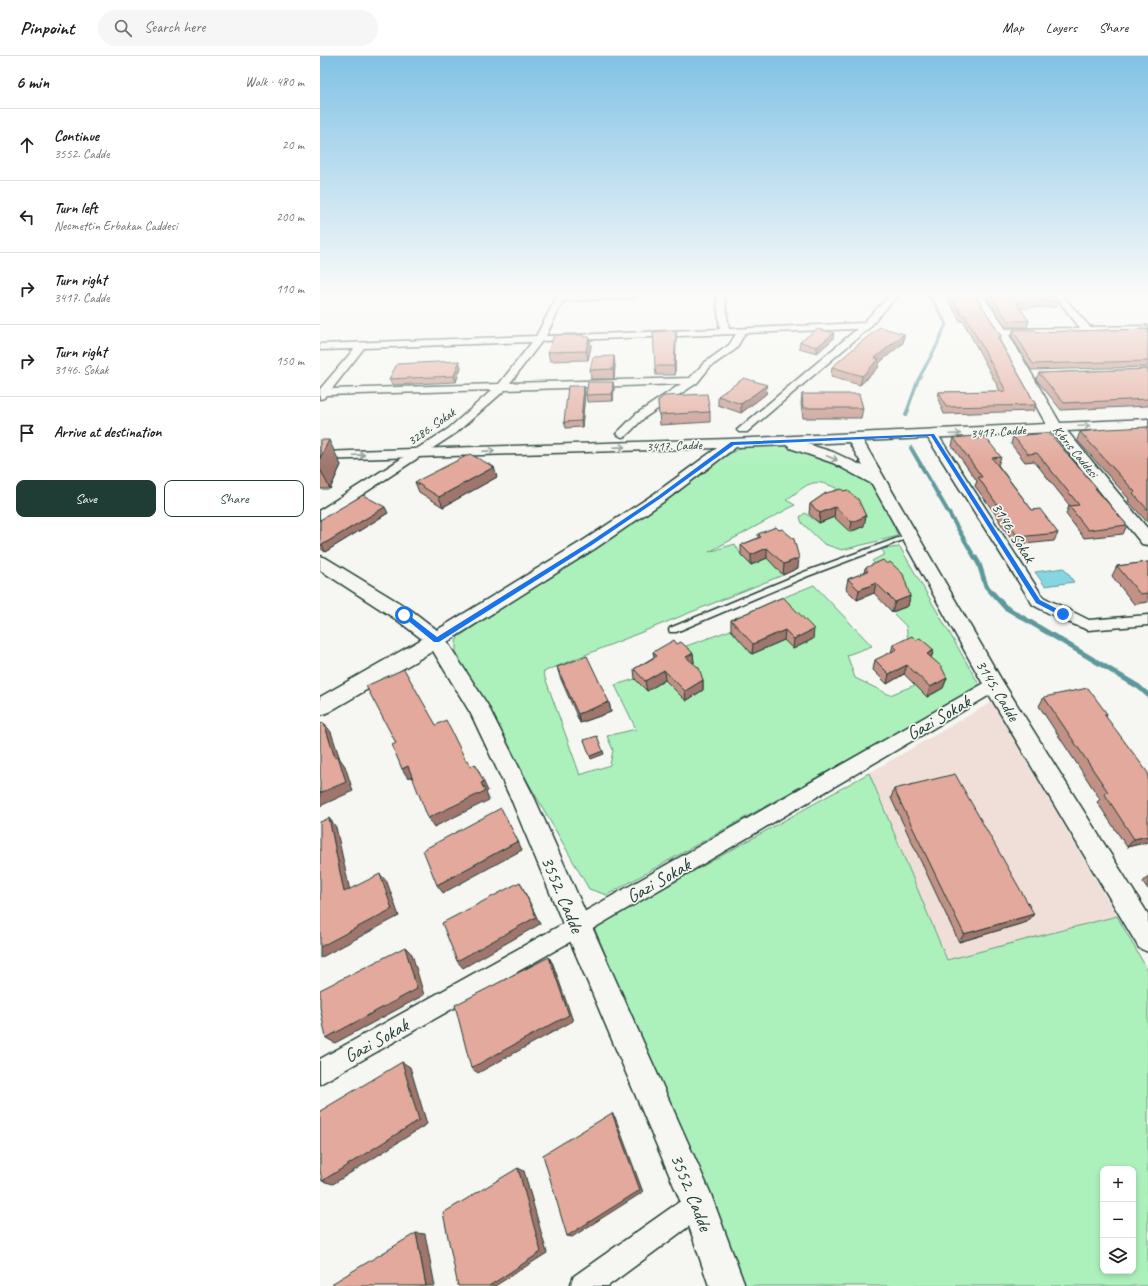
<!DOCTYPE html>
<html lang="en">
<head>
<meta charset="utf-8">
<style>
	body { margin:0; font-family:Caveat,sans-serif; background:#f6f6f6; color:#202124 }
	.controls { position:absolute; right:12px; bottom:12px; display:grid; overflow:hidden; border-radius:8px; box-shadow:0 2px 6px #0003 }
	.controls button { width:36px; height:36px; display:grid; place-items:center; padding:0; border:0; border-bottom:1px solid #e0e0e0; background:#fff; color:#202124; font:20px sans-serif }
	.stop { position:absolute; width:12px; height:12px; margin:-9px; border:3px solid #1a73e8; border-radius:50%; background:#fff }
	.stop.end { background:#1a73e8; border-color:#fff; box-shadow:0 1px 4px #0008 }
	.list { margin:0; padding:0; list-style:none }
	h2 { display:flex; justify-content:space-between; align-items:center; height:52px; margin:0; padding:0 16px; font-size:17px }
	h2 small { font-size:13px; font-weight:400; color:#757577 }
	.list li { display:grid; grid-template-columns:26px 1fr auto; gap:12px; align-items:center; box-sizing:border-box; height:72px; padding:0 16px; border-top:1px solid #e0e0e0 }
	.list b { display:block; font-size:15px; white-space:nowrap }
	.list p { margin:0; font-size:13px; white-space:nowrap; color:#757577 }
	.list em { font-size:13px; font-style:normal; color:#757577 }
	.actions { display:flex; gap:8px; padding:12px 16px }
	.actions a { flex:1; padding:9px 0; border:1px solid #1f3d34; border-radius:8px; text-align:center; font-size:14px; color:#1f3d34 }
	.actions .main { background:#1f3d34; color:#fff }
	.icon { flex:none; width:22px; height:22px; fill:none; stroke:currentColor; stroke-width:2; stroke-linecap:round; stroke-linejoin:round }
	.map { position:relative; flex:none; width:828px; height:1230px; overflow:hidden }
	header { display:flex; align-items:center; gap:24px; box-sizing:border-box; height:56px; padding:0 20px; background:#fff; border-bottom:1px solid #e0e0e0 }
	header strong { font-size:19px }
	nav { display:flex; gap:22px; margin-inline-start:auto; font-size:14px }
	.search { width:280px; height:36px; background:#f6f6f6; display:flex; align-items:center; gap:10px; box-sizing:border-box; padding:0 14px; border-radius:22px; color:#757577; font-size:15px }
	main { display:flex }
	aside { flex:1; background:#fff }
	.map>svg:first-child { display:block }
</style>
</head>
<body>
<header>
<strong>Pinpoint</strong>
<div class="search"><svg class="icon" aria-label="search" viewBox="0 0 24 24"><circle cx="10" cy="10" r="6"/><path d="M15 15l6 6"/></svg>Search here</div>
<nav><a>Map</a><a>Layers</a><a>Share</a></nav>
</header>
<main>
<aside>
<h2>6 min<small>Walk · 480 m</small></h2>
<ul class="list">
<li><svg class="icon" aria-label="ahead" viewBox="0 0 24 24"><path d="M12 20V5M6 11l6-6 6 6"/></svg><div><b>Continue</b><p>3552. Cadde</p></div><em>20 m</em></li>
<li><svg class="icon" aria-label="left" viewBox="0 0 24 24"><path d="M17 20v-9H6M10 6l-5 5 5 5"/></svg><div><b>Turn left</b><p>Necmettin Erbakan Caddesi</p></div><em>200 m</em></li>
<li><svg class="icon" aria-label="right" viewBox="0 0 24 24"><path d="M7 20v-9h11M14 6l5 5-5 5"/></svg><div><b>Turn right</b><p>3417. Cadde</p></div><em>110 m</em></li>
<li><svg class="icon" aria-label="right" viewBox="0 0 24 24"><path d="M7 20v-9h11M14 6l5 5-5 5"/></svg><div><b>Turn right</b><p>3146. Sokak</p></div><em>150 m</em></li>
<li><svg class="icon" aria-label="arrive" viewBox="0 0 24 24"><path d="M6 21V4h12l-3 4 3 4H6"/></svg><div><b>Arrive at destination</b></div></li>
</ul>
<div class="actions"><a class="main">Save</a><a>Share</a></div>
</aside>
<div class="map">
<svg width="828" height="1230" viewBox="0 0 828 1230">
	<rect width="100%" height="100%" fill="#f6f6f2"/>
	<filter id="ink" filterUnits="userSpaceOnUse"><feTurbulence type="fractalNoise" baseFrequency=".025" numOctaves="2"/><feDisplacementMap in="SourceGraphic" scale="8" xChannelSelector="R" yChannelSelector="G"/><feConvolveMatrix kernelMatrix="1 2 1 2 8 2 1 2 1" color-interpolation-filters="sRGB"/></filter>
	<g filter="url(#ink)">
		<polygon fill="#f0dfd8" points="672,646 797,860 627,904 549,717"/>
		<g fill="#acf1bc" stroke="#669778" fill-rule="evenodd">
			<path d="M460,387L485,393L550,423L570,461L578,480L522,494L504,488L482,467L480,461L485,457L499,467L514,461L530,475L516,432C490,420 487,430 466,444L475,449L389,496L415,488L421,499L431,509L447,502L463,519L223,616L260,719L290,709L293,694L287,680L316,673L295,629L315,623L327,635L345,624L366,645L355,594L411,574L432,598L455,545L494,529L552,590L527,599L535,622L570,639L595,629L607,641L620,634L589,590L586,570L572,556L585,551L565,518L552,505L565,498L561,493L580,491L660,630L287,839L269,833L136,600V586L138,581L332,454L396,406L418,393L430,388Z"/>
			<path d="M549,717L627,904L797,860L828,915V1230H423L274,871ZM783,1113H813V1215H783Z"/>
		</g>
		<polygon fill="#86d6e1" stroke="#5d999c" points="744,512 754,526 725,530 715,516"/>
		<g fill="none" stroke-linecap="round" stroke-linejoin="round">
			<polyline stroke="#5d999c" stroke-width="3" points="587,355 598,324 616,291 626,268 614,246 607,239"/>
			<g stroke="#5d999c" stroke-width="4">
				<polyline points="586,359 588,354"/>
				<polyline points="591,392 655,502"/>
			</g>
			<polyline stroke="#5d999c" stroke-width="5" points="655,501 659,508 666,530 685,551 819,631 828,639"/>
			<g stroke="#1f3d34" stroke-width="3">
				<polygon id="service" points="589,478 592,480 591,481 488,520 356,576 350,576 349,574 350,572 484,516"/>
			</g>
			<g stroke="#1f3d34" stroke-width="3">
				<g id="minor">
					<path d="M238,239H317L313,242L243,245L226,280L400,273L396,239H404L409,273L543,267L570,239H578L549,272L427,376H419L417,374L537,273L425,277L416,293L390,311L377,327L324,362L306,380L302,381L296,378L316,358L361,328L185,334L136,377L5,463L0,464V454L128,373L172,334L6,339L4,342L0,343V333L34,293L0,294V288L216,280ZM416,278L409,289L384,307L370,322L190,327L222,285ZM212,286L179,328L12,333L44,292Z"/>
					<polygon points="655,239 690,239 686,242 658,243 655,242"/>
					<polygon points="734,239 742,239 770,271 828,270 828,276 682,279 677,276 682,273 760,272"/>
					<polygon points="612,376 616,377 618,379 723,541 769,564 828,559 828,569 768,574 738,562 713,549 606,379 608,377"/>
					<polygon points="674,623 680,625 682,629 680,633 264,878 0,1028 0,1003 250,864 668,625"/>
					<polygon points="378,1135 387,1139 391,1148 387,1157 288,1230 250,1230 254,1220 369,1139"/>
				</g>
			</g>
			<g stroke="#1f3d34" stroke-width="3">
				<path id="tertiary" d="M652,239H662L681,265L740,367L828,363V371L747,375L828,473V489L822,488L732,376L543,385L681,623L828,858V896L819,892L667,635L552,428L513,407L470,392L468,389L416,391L346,444L276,492L127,586L167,648L215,743L390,1136L425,1230H389L362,1149L248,880L191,743L151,658L113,595L7,657L0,659V641L102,583L77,564L0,514V500L6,502L91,554L117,574L264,484L334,438L397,392L0,404V396L410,383L726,368L669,265ZM529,386L543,410L513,396L487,388Z"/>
			</g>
			<use href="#service" fill="#f6f6f2" fill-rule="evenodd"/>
			<use href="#minor" fill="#f6f6f2" fill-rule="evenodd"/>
			<use href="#tertiary" fill="#f6f6f2" fill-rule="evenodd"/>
		</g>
		<g fill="#c29186" stroke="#1f3d34">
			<polygon points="625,239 655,239 681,280 680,285 716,349 713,355 624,358 618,343 619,336 680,335 643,265 640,265 627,242"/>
			<polygon points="669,239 733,239 739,245 737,251 700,252 709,265 707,271 686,271 668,244"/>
			<polygon points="828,273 828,311 711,314 692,280 693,274 717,276"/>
			<polygon points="584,278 583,287 559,307 558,312 540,329 511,321 512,311"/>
			<polygon points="269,281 271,290 268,304 230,305 228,296"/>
			<polygon points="356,283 355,319 336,319 335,310"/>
			<polygon points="513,283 497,297 479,292 480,286"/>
			<polygon points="295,309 294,323 271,323 270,314"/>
			<polygon points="141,311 136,326 72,329 69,323"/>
			<polygon points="828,313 828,350 741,354 716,323 719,317"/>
			<polygon points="293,326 294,332 293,345 267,346 266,339"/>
			<polygon points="447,329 446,338 421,357 398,349 398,340"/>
			<polygon points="264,330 265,336 262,371 246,372 244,366"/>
			<polygon points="482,338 543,352 541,362 483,362 481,348"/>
			<polygon points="338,345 390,356 390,366 340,369"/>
			<polygon points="828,371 828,467 808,445 809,443 757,384 760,376"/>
			<polygon points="693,380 777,432 776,434 807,469 803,478 764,482 746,458 749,450 750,450 714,405 705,406 691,388"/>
			<polygon points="634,382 656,383 681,401 678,409 712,454 738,477 734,485 695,489 679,465 679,463 655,430 657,425 632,390"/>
			<polygon points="0,384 21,409 10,433 0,433"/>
			<polygon points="177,421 123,451 99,436 95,426"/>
			<polygon points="506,437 544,470 530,476 514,461 499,467 489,458 490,448"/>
			<polygon points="68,457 5,496 0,492 0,464"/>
			<polygon points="438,478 478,512 463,519 447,502 431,509 421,499 421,489 438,482"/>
			<polygon points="828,506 828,546 814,548 792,520 797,510"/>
			<polygon points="545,512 590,540 588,550 572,556 554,537 537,544 526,533 528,523 544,517"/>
			<polygon points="463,541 493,583 473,593 464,584 432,598 411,574 411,564"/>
			<polygon points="596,584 614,594 611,602 627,622 623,632 607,641 584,618 567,628 553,614 555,604 571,597 573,589"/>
			<polygon points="357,588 373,597 374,607 373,608 383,624 383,634 366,645 345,624 327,635 315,623 314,613 334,601 333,596"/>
			<polygon points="237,611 289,646 291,656 260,667 240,621"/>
			<polygon points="724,641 787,658 786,660 828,786 807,791 777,746 780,743 719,650"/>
			<polygon points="574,733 714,858 707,866 639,886 571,742"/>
			<polygon points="828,820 828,833 823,826"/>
		</g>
		<g fill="#9e766d" stroke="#1f3d34">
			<polygon points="356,274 356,283 355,319 354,310"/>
			<polygon points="514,277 513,283 497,297 497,291"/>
			<polygon points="584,278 583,287 559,307 558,312 540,329 542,320 555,302"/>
			<polygon points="269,281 271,290 268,304 266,295"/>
			<polygon points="294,300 295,309 294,323 293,313"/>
			<polygon points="139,305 141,311 136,326 134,320"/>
			<polygon points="293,326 294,332 293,345 292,338"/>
			<polygon points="447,329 446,338 421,357 421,348"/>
			<polygon points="264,330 265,336 262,371 261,365"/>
			<polygon points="9,384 21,409 10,433 0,413 0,402"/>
			<polygon points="174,411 177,421 123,451 119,441"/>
			<polygon points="65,451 68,457 5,496 2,489"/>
			<polygon points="515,451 514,461 499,467 500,457"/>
			<polygon points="546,460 544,470 530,476 532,466"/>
			<polygon points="447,492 447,502 431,509 431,499"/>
			<polygon points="479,502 478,512 463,519 464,508"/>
			<polygon points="556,527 554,537 537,544 539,534"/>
			<polygon points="590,540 588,550 572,556 575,546"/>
			<polygon points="494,573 493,583 473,593 474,583"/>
			<polygon points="465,574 464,584 432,598 433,588"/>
			<polygon points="614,594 610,604 607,598"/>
			<polygon points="373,597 374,607 367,611 366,601"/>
			<polygon points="587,609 584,618 567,628 569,618"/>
			<polygon points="344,614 345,624 327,635 325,625"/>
			<polygon points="627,622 623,632 607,641 610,631"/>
			<polygon points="383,624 383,634 366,645 365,635"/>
			<polygon points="289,646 291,656 260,667 258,658"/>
			<polygon points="4,667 11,676 20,703 25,710 33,735 0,750 0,737 15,702"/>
			<polygon points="283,695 284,698 271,703 270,700"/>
			<polygon points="155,708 168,735 166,736 169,744 114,771 108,762 161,727"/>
			<polygon points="88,710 94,720 88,722 82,713"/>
			<polygon points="9,762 16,771 32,844 24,836"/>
			<polygon points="828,780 828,786 807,791 814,783"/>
			<polygon points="198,785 202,794 123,837 117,829"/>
			<polygon points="60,818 67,826 79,860 0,902 0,891"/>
			<polygon points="200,826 220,868 143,912 137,905"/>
			<polygon points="714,858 707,866 639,886 644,878"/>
			<polygon points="85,891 92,898 104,939 15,987 6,982"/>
			<polygon points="229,901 233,908 253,965 158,1017 151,1012"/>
			<polygon points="82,1006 90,1011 107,1068 13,1128 2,1125"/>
			<polygon points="292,1057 295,1061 323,1136 252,1181 247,1180"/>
			<polygon points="198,1112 204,1115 227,1197 175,1230 169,1230"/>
			<polygon points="96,1177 105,1178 115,1230 106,1230"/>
		</g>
		<g fill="#e2a99c" stroke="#1f3d34">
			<polygon points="630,239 655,239 681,280 678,282 716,349 626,351 619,336 686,335 645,259 642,259"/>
			<polygon points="670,239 733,239 739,245 695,246 709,265 688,265"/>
			<polygon points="560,271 584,278 555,302 559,303 542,320 512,311 540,287"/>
			<polygon points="497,273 514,277 497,291 480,286"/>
			<polygon points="828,273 828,305 713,308 693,274 715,274 717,276"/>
			<polygon points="356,274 354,310 335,310 333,276"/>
			<polygon points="234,279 263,279 263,281 269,281 266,295 228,296"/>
			<polygon points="294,300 293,313 270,314 273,301"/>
			<polygon points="139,305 134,320 69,323 77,308"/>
			<polygon points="828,313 828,343 744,347 719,317"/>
			<polygon points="424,322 447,329 421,348 398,340"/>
			<polygon points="268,326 293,326 292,338 266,339"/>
			<polygon points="248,330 264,330 261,365 244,366"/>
			<polygon points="387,338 390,356 339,359 338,345 344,340"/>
			<polygon points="482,338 539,338 543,352 483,352"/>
			<polygon points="828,371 828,454 813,437 815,436 760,376 787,373"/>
			<polygon points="729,377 777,432 775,432 807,469 768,474 749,450 759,449 717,397 708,398 693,380"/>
			<polygon points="654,380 656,383 666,382 681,401 672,402 712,454 720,453 738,477 698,481 682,457 683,457 658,421 662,421 634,382"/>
			<polygon points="0,384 9,384 0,402"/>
			<polygon points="150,398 174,411 119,441 95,426"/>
			<polygon points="521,433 524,435 527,434 538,443 546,460 532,466 515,451 500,457 490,448 506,437"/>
			<polygon points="43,439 65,451 2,489 0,488 0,464"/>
			<polygon points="456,471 459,474 462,473 474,483 479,502 464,508 447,492 431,499 421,489 441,481 438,478"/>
			<polygon points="563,504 567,508 570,506 583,518 590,540 575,546 556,527 539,534 528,523 548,515 545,512"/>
			<polygon points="828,506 828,537 820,538 797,510"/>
			<polygon points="463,541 494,573 474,583 465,574 433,588 411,564"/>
			<polygon points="592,580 596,584 600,582 614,594 607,598 621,610 627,622 610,631 587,609 569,618 555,604 577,593 573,589"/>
			<polygon points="354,584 357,588 361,586 373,597 366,601 379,612 383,624 365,635 344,614 325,625 314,613 337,600 333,596"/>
			<polygon points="267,600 289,646 258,658 237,611"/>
			<polygon points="84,613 116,669 126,664 146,705 147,704 150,711 155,708 164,726 161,727 165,735 108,762 88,710 82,713 72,689 76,687 46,630"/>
			<polygon points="768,632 787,658 784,658 828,717 828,780 814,783 784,737 788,736 724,641"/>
			<polygon points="4,667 15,702 18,700 26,726 0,737 0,668"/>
			<polygon points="277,680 283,695 270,700 264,684"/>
			<polygon points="635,718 714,858 644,878 574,733"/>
			<polygon points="181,752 198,785 117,829 103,794"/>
			<polygon points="9,762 24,836 60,818 72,853 0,891 0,766"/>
			<polygon points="200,826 216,861 137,905 122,867"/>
			<polygon points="85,891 97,933 6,982 0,951 0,934"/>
			<polygon points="229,901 249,959 151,1012 135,949"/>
			<polygon points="82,1006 99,1064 2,1125 0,1114 0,1055"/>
			<polygon points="292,1057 320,1134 247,1180 223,1099"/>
			<polygon points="198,1112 221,1196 169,1230 138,1230 123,1157"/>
			<polygon points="96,1177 106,1230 13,1230 13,1227"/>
		</g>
		<defs><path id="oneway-shaft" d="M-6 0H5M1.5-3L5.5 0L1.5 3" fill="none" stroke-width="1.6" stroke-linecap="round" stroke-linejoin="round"/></defs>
		<g stroke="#8a9a93">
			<use href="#oneway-shaft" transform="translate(764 370) rotate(-3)"/>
			<use href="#oneway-shaft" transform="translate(635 378) rotate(-2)"/>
			<use href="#oneway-shaft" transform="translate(299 391) rotate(-2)"/>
			<use href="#oneway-shaft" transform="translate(169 395) rotate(-2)"/>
			<use href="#oneway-shaft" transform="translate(39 399) rotate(-2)"/>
			<use href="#oneway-shaft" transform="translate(512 402) rotate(23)"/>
		</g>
	</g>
	<linearGradient id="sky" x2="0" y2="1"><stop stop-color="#81c2e5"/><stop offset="0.58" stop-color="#fbfbf9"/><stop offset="1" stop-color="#fbfbf9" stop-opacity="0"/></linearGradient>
	<rect width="828" height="411" fill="url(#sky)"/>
	<polygon fill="#1a73e8" points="614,378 720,544 745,557 745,560 741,560 716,547 611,380 414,389 341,442 272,489 119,586 114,586 81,559 86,557 117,581 268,487 338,440 411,386"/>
	<g text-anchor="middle" stroke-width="3.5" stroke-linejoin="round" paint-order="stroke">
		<g font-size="13" fill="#1f3d34" stroke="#f6f6f2">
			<text transform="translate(111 370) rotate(-35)" y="5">3286. Sokak</text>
			<text transform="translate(678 375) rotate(-4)" y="5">3417. Cadde</text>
			<text transform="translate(354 389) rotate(-2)" y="5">3417. Cadde</text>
			<text transform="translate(756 395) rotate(51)" y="5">Kıbrıs Caddesi</text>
		</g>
		<g font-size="16" fill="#1f3d34" stroke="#f6f6f2">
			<text transform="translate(694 476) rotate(58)" y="6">3146. Sokak</text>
			<text transform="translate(678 634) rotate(59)" y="6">3145. Cadde</text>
		</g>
		<g font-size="19" fill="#1f3d34" stroke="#f6f6f2">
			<text transform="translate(618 661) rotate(-30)" y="7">Gazi Sokak</text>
			<text transform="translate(338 824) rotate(-30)" y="7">Gazi Sokak</text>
			<text transform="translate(243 838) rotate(67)" y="7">3552. Cadde</text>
			<text transform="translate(56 984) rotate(-29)" y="7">Gazi Sokak</text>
			<text transform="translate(372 1136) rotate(68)" y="7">3552. Cadde</text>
		</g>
	</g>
</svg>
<div class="controls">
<button>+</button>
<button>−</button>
<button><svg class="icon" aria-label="layers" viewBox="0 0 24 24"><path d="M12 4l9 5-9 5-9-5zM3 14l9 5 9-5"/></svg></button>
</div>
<div class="stop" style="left:84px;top:559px"></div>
<div class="stop end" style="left:743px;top:558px"></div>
</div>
</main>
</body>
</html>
